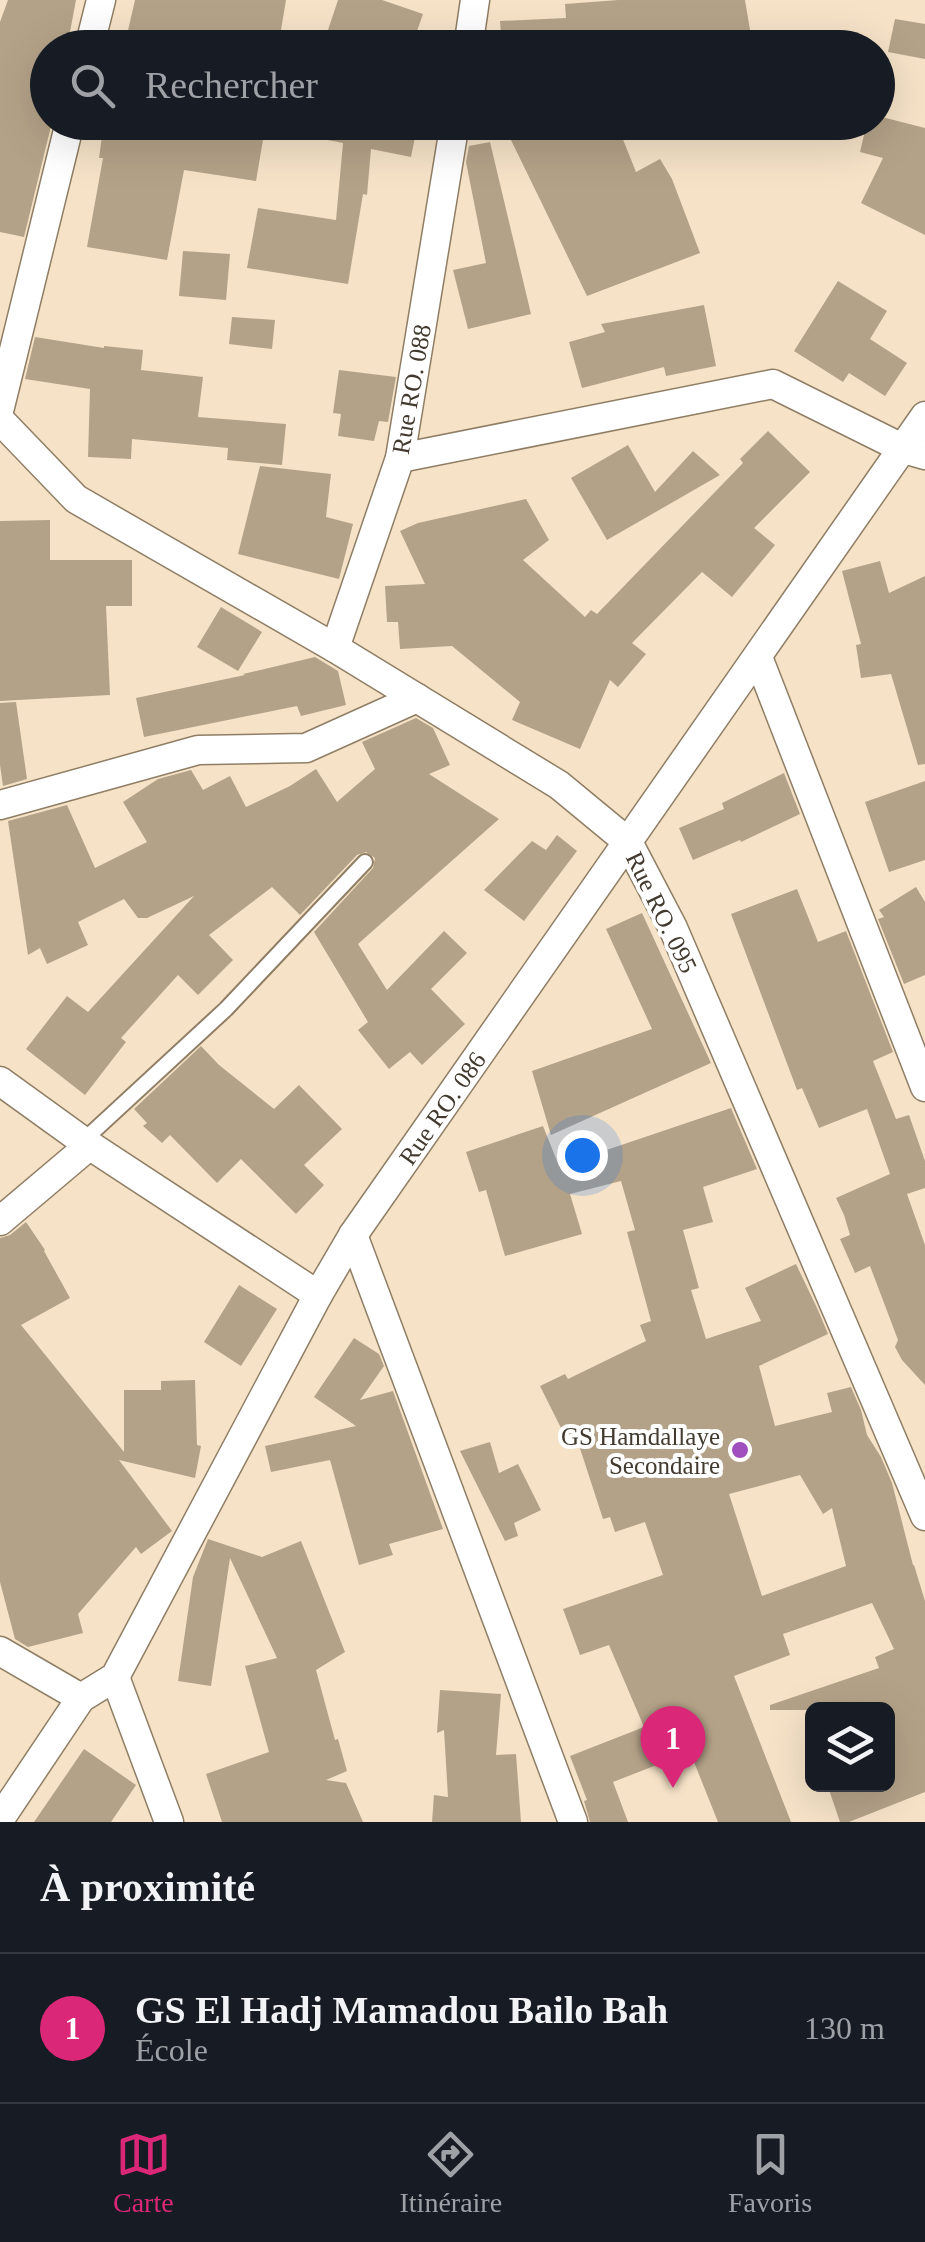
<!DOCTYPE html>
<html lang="fr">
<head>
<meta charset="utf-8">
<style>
	body { margin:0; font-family:"Times New Roman",serif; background:#242831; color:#f1f3f6 }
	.controls { position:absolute; right:30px; bottom:30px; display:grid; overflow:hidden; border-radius:15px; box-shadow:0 10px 40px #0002 }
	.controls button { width:90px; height:90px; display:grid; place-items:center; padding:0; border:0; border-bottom:2px solid #363941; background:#171b24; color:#f1f3f6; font:50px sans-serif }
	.you { position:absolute; left:582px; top:1155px; width:35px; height:35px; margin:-25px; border:8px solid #fff; border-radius:50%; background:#1a73e8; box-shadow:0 0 0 15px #1a73e833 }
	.badge { display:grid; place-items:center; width:65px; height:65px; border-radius:50%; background:#db2777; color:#fff; font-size:32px; font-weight:700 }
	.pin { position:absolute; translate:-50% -82px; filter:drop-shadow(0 2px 5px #0008) }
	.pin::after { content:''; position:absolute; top:52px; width:35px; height:30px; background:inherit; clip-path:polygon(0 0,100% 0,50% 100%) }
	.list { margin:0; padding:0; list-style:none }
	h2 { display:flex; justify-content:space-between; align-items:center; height:130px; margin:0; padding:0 40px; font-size:42px }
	h2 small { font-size:32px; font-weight:400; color:#9ea1a6 }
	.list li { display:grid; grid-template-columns:65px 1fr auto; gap:30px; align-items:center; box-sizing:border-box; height:150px; padding:0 40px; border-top:2px solid #363941 }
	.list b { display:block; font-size:38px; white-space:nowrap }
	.list p { margin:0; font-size:32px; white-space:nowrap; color:#9ea1a6 }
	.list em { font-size:32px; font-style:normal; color:#9ea1a6 }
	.icon { flex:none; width:55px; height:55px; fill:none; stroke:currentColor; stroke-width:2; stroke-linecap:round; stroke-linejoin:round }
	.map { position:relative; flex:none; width:925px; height:1822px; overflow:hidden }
	.search { position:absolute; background:#171b24; box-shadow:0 10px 40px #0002; left:30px; right:30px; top:30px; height:110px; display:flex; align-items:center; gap:25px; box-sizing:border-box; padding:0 35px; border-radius:55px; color:#9ea1a6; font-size:38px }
	.sheet { height:280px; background:#171b24 }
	nav { display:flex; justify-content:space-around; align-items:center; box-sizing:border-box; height:140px; border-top:2px solid #363941; background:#171b24; font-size:28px; color:#9ea1a6 }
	nav a { display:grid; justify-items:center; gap:5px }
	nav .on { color:#db2777 }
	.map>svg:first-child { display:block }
</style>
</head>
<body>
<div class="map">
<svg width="925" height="1822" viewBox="0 0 925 1822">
	<rect width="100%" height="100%" fill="#f5e2c7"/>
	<g fill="#b4a288" fill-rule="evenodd">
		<polygon points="8,0 76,0 67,48 48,48 48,122 52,122 24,237 0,232 0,22"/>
		<polygon points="135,0 286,0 278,48 124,48"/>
		<polygon points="338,0 382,0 423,14 411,48 322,48"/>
		<polygon points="618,0 745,0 753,48 724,48 723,44 698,48 502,48 500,21 566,18 565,4"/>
		<polygon points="895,19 925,24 925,59 888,52"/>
		<polygon points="878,116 925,128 925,235 861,203 883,158 860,152 867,122 878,122"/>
		<polygon points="104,122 188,122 264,134 256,181 184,170 167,260 87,247 103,158 99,158"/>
		<polygon points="302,122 418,122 411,157 371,149 367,195 363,194 348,284 247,268 258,208 336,220 343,143 301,135"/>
		<polygon points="569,122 616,122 636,172 660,159 672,179 700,253 587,296 510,138 570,126"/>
		<polygon points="490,142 531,314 468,329 453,270 486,263 466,162 469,146"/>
		<polygon points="183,251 230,254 226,300 179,296"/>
		<polygon points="838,281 887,311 870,339 907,363 885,396 849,373 843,382 794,351"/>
		<polygon points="704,305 716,366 666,376 664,367 582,388 569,342 605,332 601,324"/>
		<polygon points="232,317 275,320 272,349 229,344"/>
		<polygon points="35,337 104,348 104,346 143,350 141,370 203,377 198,417 286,424 282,465 227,460 228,448 132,439 131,459 88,457 90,389 25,379"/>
		<polygon points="339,370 396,377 388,422 379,421 374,441 338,436 341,414 333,413"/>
		<polygon points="768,431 810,472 754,528 775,545 732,597 702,572 632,643 646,654 618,687 610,680 580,749 512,720 520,702 452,646 400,649 398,622 387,622 385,586 425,584 400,531 418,523 526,499 549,540 523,560 585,617 591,610 597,614 743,463 740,459"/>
		<polygon points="628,445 655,492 693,451 720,475 607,540 571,478"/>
		<polygon points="260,466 331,474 326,517 353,524 339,579 238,554"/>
		<polygon points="50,520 50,560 132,560 132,606 106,606 110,695 0,701 0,521"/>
		<polygon points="880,561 889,593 925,576 925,764 918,765 891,674 861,678 856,645 861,644 842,571"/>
		<polygon points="221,607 262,632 238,671 197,647"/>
		<polygon points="315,657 338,671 346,705 301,716 297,706 144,737 136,698 245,675 243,674"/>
		<polygon points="16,702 27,779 3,786 0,765 0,703"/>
		<polygon points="416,718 433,728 450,765 429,774 499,819 358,944 387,990 444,931 467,953 431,989 465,1024 422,1065 410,1052 389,1069 358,1030 368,1022 314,932 373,868 375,858 366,852 357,855 300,915 272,887 209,935 233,960 198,995 178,975 121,1038 126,1042 85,1095 26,1049 67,996 88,1012 194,896 147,918 138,918 124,899 78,922 88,945 47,964 40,948 28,955 8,821 67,805 95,868 147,842 123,802 158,779 191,770 203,790 230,776 246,807 290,786 316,769 337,802 375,769 362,742"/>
		<polygon points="784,773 800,814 741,842 740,840 693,860 679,828 724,809 722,803"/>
		<polygon points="925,781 925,860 889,872 865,802"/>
		<polygon points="557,835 577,851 524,921 484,890 532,841 546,850"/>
		<polygon points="916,887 925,902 925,975 904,984 878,919 884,917 879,910"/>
		<polygon points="797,889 818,942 846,931 893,1052 873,1061 896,1119 909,1115 925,1161 925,1188 907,1194 925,1245 925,1385 902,1360 895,1347 898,1340 870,1266 855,1273 840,1239 850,1235 844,1215 836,1198 890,1174 867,1109 819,1128 802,1088 797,1090 731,914"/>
		<polygon points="642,913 711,1063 551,1135 532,1071 652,1029 606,929"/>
		<polygon points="201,1046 219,1065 274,1109 299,1085 342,1129 304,1165 324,1185 296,1214 241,1159 217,1183 170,1135 162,1143 143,1126 147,1123 134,1109"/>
		<path d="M731,1108L757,1169L703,1187L713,1222L683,1230L699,1288L691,1290L706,1339L761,1321L745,1288L796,1264L818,1310L828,1334L759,1366L775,1426L832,1412L827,1393L851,1387L861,1410L867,1435L881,1457L892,1483L913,1565H914L925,1601V1792L849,1822H840L827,1784H888V1710H770V1705L879,1668L875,1657L894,1649L872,1603L783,1634L790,1655L734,1676L791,1822H718L690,1752L613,1782L628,1822H590L584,1801L587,1800L570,1756L644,1727L609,1645L580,1655L563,1609L663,1575L645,1522L615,1532L610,1517L603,1519L576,1436L567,1440L540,1386L565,1374L568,1379L646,1341L640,1325L651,1321L627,1232L635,1230L621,1181L570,1194L582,1234L505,1256L486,1190L479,1192L466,1152L543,1126L559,1166ZM800,1475L823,1514L832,1508L846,1566L762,1596L729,1494Z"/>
		<polygon points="26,1222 45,1250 44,1251 70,1298 21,1325 124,1452 124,1390 161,1390 161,1381 195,1380 197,1445 201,1446 195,1478 119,1460 172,1531 141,1554 136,1547 78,1614 83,1633 28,1647 15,1639 0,1582 0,1238 10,1235"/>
		<polygon points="239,1285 277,1309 241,1366 204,1342"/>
		<polygon points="354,1338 379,1354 384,1366 360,1400 393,1391 443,1529 389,1544 393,1555 359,1565 330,1460 271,1472 265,1446 356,1426 314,1397"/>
		<polygon points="490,1442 499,1473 518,1464 541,1510 514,1523 518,1536 505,1541 460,1451"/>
		<polygon points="208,1539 262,1557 301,1541 345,1652 316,1670 335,1740 338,1739 347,1771 326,1780 346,1783 363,1822 222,1822 206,1774 269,1752 245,1666 277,1658 230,1558 211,1686 178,1681 193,1577"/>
		<polygon points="440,1690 501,1694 496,1755 516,1754 521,1822 432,1822 434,1795 448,1797 444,1730 437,1733"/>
		<polygon points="84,1749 136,1785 111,1822 34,1822"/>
	</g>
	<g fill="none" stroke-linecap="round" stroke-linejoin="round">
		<g stroke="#8f7e65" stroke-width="18">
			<polyline id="service" points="83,1141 226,1009 365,862"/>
		</g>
		<g stroke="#8f7e65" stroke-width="31">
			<g id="minor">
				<polyline points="89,48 101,0"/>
				<polyline points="468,48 475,0"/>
				<polyline points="0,407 70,122"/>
				<polyline points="0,420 76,499 335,648 559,785 628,842 673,928 925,1516"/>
				<polyline points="400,458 773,384 904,449 925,455"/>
				<polyline points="335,648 400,458 455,122"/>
				<polyline points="758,657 925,1087"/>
				<polyline points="0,805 198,750 306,748 417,698"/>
				<polyline points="0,1081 83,1141 318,1295"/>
				<polyline points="0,1221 90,1145"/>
				<polyline points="353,1235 573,1822"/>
				<polyline points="0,1651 81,1698"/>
				<polyline points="115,1677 169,1822"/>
				<polyline points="0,1819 81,1698 115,1677 318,1295 353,1235 925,416"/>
			</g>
		</g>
		<use href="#service" stroke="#fff" stroke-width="14"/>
		<use href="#minor" stroke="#fff" stroke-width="28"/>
	</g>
	<circle fill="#a14fbe" stroke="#fff" stroke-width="4" cx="740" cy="1450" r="10"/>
	<g text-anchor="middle" stroke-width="8" stroke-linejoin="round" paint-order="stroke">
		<g font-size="25" fill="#423a2f" stroke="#fff">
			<text transform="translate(411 389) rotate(-80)" y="9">Rue RO. 088</text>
			<text transform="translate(662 912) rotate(64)" y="9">Rue RO. 095</text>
			<text transform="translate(442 1108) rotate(-55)" y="9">Rue RO. 086</text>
		</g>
		<g font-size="25" fill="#423a2f" stroke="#fff" text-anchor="end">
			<text x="720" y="1445">GS Hamdallaye<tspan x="720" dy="29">Secondaire</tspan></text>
		</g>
	</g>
</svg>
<div class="controls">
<button><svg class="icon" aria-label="layers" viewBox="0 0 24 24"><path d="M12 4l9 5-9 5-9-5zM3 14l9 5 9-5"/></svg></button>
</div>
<div class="you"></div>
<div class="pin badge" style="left:673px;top:1788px">1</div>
<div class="search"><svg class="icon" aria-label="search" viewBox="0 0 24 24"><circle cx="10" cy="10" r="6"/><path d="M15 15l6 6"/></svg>Rechercher</div>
</div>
<section class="sheet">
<h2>À proximité<small></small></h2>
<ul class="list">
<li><span class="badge">1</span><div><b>GS El Hadj Mamadou Bailo Bah</b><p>École</p></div><em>130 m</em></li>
</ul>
</section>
<nav>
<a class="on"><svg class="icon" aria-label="map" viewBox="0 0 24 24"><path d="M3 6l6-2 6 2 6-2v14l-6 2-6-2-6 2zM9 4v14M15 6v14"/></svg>Carte</a>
<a><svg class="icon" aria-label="directions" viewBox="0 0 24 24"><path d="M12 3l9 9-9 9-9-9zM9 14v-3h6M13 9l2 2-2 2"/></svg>Itinéraire</a>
<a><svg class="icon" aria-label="saved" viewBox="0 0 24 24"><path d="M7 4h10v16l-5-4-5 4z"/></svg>Favoris</a>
</nav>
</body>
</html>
